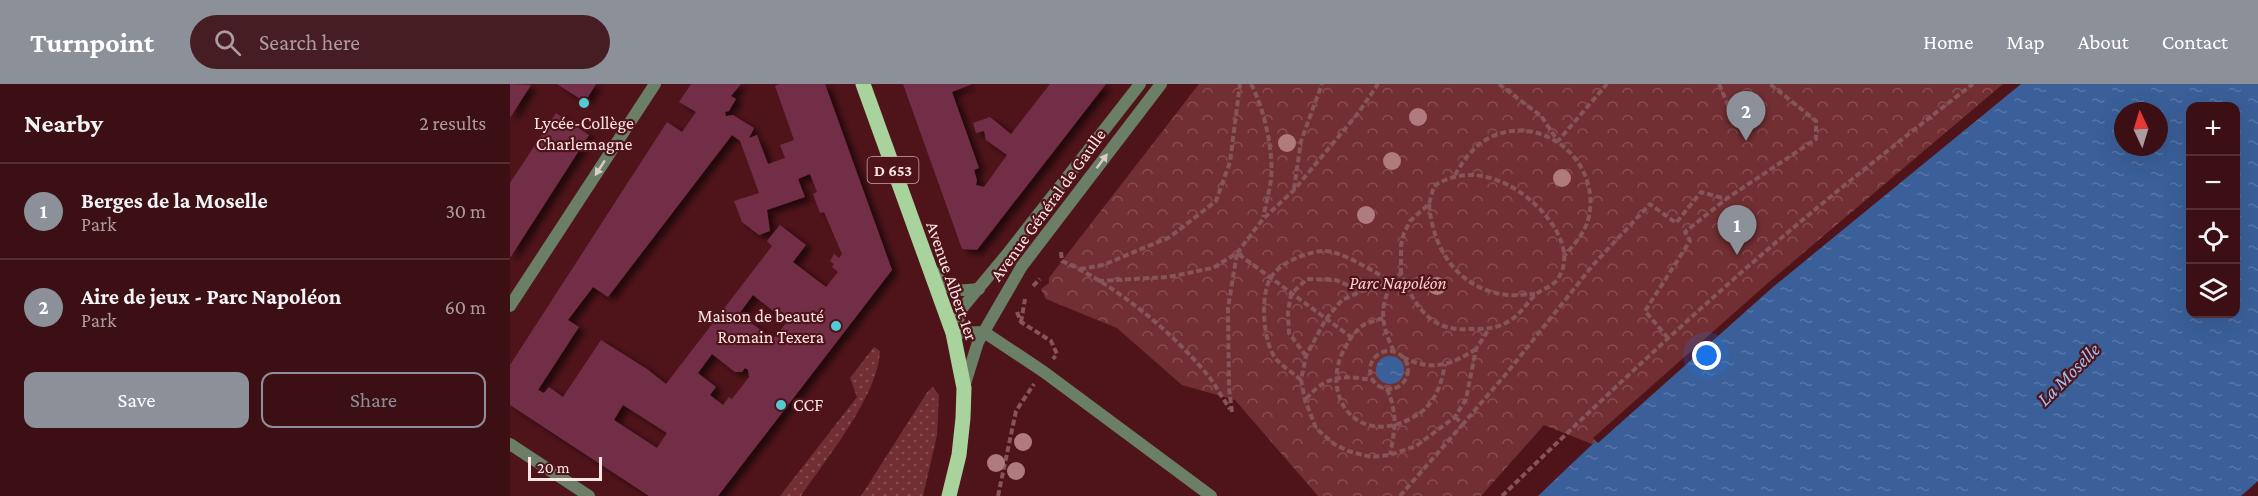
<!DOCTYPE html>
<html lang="en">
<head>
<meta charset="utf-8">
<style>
	body { margin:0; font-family:"Crimson Pro",serif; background:#461d22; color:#f1f3f6 }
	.controls { position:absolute; right:18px; top:18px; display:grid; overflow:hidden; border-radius:12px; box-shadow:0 6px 24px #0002 }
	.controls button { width:54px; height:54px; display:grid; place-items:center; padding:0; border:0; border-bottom:2px solid #542f34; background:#3b0f14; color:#f1f3f6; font:30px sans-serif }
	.compass { position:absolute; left:1604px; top:18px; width:54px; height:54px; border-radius:50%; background:#3b0f14; box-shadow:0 6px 24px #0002; rotate:356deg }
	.scale { position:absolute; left:18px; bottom:15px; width:74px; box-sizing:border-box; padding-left:6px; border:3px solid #fde5e5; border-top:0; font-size:16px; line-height:21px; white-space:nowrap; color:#fde5e5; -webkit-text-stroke:4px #4f141a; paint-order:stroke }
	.you { position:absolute; left:1197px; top:272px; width:21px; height:21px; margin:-15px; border:4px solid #fff; border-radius:50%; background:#1a73e8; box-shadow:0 0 0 9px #1a73e833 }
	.badge { display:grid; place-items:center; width:39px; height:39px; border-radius:50%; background:#8c9099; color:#fff; font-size:20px; font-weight:700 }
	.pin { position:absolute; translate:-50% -50px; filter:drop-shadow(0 2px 3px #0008) }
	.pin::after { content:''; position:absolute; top:32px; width:21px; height:18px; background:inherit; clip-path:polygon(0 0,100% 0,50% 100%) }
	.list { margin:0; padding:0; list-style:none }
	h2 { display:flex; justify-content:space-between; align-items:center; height:78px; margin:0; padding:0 24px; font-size:26px }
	h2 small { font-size:20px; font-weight:400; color:#ac9ca0 }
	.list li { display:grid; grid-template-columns:39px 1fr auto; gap:18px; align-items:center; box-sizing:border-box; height:96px; padding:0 24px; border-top:2px solid #542f34 }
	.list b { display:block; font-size:22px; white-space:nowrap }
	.list p { margin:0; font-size:20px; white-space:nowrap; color:#ac9ca0 }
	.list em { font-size:20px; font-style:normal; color:#ac9ca0 }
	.actions { display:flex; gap:12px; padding:18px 24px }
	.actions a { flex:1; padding:14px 0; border:2px solid #8c9099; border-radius:12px; text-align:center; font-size:21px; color:#8c9099 }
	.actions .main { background:#8c9099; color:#fff }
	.icon { flex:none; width:33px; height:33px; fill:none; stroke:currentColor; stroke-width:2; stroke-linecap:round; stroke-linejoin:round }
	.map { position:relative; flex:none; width:1748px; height:412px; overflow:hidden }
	header { display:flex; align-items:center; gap:36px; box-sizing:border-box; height:84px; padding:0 30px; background:#8c9099; color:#fff }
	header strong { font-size:28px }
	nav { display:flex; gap:33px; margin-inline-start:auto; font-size:21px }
	.search { width:420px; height:54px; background:#461d22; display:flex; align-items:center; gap:15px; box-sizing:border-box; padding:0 21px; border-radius:33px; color:#ac9ca0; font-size:22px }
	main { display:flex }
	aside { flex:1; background:#3b0f14 }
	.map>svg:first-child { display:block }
</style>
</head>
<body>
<header>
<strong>Turnpoint</strong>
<div class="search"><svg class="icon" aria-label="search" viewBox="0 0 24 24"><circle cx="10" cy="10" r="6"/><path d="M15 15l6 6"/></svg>Search here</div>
<nav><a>Home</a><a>Map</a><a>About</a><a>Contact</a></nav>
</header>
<main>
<aside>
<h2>Nearby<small>2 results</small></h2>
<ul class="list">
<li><span class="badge">1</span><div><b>Berges de la Moselle</b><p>Park</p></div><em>30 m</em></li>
<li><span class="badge">2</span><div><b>Aire de jeux - Parc Napoléon</b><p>Park</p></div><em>60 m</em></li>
</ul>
<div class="actions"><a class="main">Save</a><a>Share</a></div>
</aside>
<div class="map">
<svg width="1748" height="412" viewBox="0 0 1748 412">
	<defs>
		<pattern id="grass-dots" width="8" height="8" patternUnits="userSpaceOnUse" patternTransform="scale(1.5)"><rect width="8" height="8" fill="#722f33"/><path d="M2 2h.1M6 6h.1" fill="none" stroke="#874d50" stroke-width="1.8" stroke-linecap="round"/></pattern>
		<pattern id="park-crowns" width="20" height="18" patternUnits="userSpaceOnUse" patternTransform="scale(1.5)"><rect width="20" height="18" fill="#722f33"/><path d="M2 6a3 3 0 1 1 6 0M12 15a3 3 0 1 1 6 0" fill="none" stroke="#874d50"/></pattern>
		<pattern id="water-ripples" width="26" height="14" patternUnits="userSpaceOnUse" patternTransform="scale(1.5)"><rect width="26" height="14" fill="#3a5f99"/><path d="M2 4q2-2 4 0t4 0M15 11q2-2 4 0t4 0" fill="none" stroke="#5776a7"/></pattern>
		<filter id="shadow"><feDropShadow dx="6" dy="4" stdDeviation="3" flood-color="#0009"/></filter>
	</defs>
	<rect width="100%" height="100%" fill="#4f141a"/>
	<g fill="url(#grass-dots)">
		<path d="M364,263L370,267C368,312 316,375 291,412H270L347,313L340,294Z"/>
		<polygon points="423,303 429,311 427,351 413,412 351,412 418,307"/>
	</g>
	<polygon fill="url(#park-crowns)" points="689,0 1498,0 1261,200 1082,360 1034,341 971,412 808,412 725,316 672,301 607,244 536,215 531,205 539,199 539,194 552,177"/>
	<g fill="url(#water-ripples)" fill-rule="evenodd">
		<path d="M1498,0H1748V397L1731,412H1028C1178,267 1338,134 1498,0ZM1680,22H1726V230H1680ZM1613,27H1649V63H1613Z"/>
		<circle cx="880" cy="286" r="14"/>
	</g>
	<polygon fill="#4f141a" points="1493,0 1511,0 1263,203 1088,359 1083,354 1259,198"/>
	<g fill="#732d47" fill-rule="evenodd" filter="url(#shadow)">
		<polygon points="0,0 21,1 0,34"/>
		<polygon points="47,0 86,0 75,18"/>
		<path d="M181,0H231L221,12L226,15L219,27L215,28L216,32L223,31L244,44L239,54L247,51L258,80L275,74L270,61L284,56L265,2L270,0H315L382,186L208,412H139L0,321V281L157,38L172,48L186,28L169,18ZM222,51L230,57L249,109L224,117L232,138L249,151L260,147L257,126L295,113L288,95L300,90L307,108L303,110L310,129L314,128L332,170L329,174L324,170L320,177L324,180L322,183L328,188L316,203L283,178L296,161L270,141L257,157L262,162L156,300L137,285L91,256L53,313L39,303L34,309L28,306L69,243L58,236L83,203L98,213ZM243,211L277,238L263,255L229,230ZM202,270L225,288H232L235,284L238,286L239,293L222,315L219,313L213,321L200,311L206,303L188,289ZM113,321L157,349L147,364L104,336Z"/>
		<polygon points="393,0 462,0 442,8 469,84 464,86 467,96 466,101 474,103 497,71 476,56 474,47 466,49 463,39 480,33 501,50 540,0 596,0 467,166 452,165"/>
		<polygon points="46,29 79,51 0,174 0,99"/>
	</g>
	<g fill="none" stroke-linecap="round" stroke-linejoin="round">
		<g stroke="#855559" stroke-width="4" stroke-dasharray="6 3" stroke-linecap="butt">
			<path d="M741,0C754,24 764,68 761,96C759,108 756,121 753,133"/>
			<polyline points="989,0 1031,32 1048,57 1097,0"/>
			<polyline points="1209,0 1220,26"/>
			<path d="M945,91C954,75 965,60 983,52C1035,30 1090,78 1079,132C1076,147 1065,160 1055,171"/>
			<polyline points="784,105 791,57 812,0"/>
			<path d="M919,120C923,166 948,205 997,211C1006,212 1016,210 1025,210"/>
			<path d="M551,168L552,177C605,200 664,249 700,294C707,304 713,315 720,325"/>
			<polyline points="570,185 593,181 660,153 706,117 720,78 730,0"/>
			<polyline points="588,197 658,193 703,184 727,169 753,135 784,106 849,28 868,0"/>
			<polyline points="882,198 852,207 832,216 816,235 796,272 791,296 795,316 806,344 824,360 838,367 861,373 880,371 906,362 945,333 956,315 966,265 979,245"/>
			<polyline points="523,202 530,195"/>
			<polyline points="507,228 511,238 541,257 547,270 543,275"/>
			<path d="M873,234C867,236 861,238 855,240C848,244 841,253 837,260C807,309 845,363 900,335C923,324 931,304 935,280"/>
			<polyline points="511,238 515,215"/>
			<polyline points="1158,254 1135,227 1180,157 1175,148 1215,116"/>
			<path d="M884,267C869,239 868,213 891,189C901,213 914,239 941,244C949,246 957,245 964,245C977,245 989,244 999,237C1011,230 1016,220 1025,211C1032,205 1042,203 1047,196C1072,162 1027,115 998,101C974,89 948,86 924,102L919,120L900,137L894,149L891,161V189"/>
			<circle cx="879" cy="286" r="19"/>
			<polyline points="796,272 779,249 778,228 781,210 797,195 826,196 851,207"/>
			<path d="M893,273C920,288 942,281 966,265"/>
			<path d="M791,296C783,289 773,283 766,275C753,259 750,213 760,195C768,179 798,167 815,167C832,167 866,189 882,198"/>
			<path d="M877,305C888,331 885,344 880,371"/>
			<path d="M796,315C816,291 833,291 862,296"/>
			<polyline points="722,328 719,304 718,224 727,169 841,253"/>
			<polyline points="945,333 953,340 996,290 1083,181 1140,120 1166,139 1191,108 1216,115 1306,55 1306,37 1260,0"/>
			<polyline points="488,412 506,327 524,300"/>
			<polyline points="890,412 953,340"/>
			<path d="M992,412C1059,347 1127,282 1197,219C1282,142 1372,70 1463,0"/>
		</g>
		<polyline stroke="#6a7f65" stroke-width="12" points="443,249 474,248 534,288 701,412"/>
		<polyline stroke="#6a7f65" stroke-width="12" points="0,222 145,0"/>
		<g stroke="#6a7f65" stroke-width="12">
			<path d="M424,188C438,207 446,208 469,205"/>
			<polyline points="443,249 453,223 498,169 630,0"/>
			<polyline points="454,303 468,258 512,182 651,0"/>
			<polyline points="0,360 79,412"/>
		</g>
		<polyline stroke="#a8d39c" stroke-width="15" points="353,0 443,249 454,304 453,334 449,371 439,412"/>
	</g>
	<g fill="#af7b7d">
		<circle cx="908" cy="33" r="9"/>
		<circle cx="777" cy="59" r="9"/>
		<circle cx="882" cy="77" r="9"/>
		<circle cx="1052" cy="94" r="9"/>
		<circle cx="856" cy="131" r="9"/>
		<circle cx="927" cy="202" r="9"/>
		<circle cx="513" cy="358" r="9"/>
		<circle cx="486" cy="379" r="9"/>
		<circle cx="506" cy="387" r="9"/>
	</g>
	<defs><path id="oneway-solid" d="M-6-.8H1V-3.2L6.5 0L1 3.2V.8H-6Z" transform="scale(1.5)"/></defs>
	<g fill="#d8ccc5">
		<use href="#oneway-solid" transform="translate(592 77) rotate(-53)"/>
		<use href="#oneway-solid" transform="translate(90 84) rotate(123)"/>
	</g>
	<g fill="#51ccd2" stroke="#4f141a" stroke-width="2">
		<circle cx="74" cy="19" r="6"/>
		<circle cx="326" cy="242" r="6"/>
		<circle cx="271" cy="321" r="6"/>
	</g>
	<g text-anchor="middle" stroke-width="4.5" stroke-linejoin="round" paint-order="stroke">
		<rect fill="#4f141a" stroke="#c9a6a8" stroke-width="1.5" x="357.5" y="73" width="51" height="26" rx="4.5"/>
		<g font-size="16" font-weight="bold" fill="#fde5e5">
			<text x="383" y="92">D 653</text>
		</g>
		<g font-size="18" fill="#fde5e5" stroke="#4f141a">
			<text x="74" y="45">Lycée-Collège<tspan x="74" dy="21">Charlemagne</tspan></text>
			<text x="314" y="238" text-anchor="end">Maison de beauté<tspan x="314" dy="21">Romain Texera</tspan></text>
			<text x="283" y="327" text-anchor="start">CCF</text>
		</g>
		<g font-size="18" fill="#fde5e5" stroke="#4f141a">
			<text transform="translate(538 121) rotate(-54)" y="6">Avenue Général de Gaulle</text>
			<text transform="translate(442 197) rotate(71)" y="6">Avenue Albert 1er</text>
		</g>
		<g font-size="18" font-style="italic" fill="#fecfce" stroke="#4f141a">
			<text x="888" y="205">Parc Napoléon</text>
		</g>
		<g font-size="20" font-style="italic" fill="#a0c0f2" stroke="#4f141a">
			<text transform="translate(1558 290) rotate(-45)" y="7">La Moselle</text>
		</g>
	</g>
</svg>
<div class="controls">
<button>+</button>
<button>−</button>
<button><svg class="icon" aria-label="locate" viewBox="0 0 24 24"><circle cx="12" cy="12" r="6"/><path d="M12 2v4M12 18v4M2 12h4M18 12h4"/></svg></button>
<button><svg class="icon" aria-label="layers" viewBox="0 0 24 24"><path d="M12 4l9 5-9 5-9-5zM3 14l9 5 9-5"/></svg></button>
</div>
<svg class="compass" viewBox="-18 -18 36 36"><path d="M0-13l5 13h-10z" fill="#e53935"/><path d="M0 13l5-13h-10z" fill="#ac9ca0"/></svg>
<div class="scale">20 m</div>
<div class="you"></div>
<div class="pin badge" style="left:1227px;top:171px">1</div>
<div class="pin badge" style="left:1236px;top:57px">2</div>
</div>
</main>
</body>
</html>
